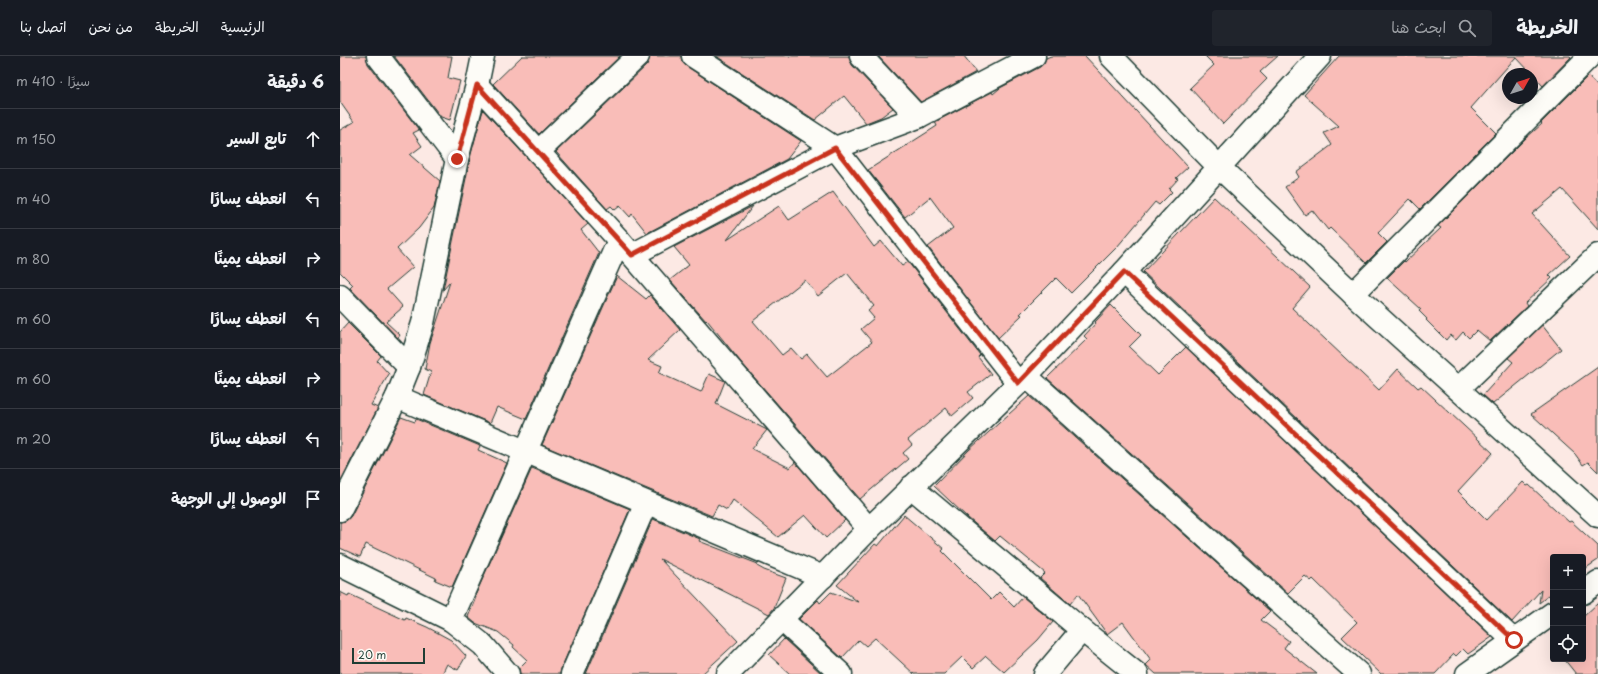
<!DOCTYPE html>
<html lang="ar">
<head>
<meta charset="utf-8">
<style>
	body { margin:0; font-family:"Playpen Sans","Playpen Sans Arabic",sans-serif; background:#20242c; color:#f1f3f6; direction:rtl }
	.controls { position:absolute; right:12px; bottom:12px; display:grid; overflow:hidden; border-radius:4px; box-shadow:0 4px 16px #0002 }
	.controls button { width:36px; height:36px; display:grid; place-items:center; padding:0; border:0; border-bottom:1px solid #363941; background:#171b24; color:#f1f3f6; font:20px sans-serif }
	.compass { position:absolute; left:1162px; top:12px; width:36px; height:36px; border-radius:50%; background:#171b24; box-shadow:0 4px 16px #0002; rotate:51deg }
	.scale { position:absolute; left:12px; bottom:10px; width:73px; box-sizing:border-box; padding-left:4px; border:2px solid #1f3d34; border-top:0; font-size:11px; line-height:14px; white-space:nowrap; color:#1f3d34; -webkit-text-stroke:3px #fdfcf7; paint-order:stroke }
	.stop { position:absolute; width:12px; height:12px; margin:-9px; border:3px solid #c8321e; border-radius:50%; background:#fff }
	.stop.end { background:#c8321e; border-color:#fff; box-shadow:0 1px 4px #0008 }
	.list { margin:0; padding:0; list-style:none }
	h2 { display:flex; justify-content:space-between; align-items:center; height:52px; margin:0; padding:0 16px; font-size:17px }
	h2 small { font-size:13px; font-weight:400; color:#9ea1a6 }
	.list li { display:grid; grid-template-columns:26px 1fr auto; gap:12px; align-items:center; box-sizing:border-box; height:60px; padding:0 16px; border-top:1px solid #363941 }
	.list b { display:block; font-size:15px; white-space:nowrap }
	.list em { font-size:13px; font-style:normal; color:#9ea1a6 }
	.icon { flex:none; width:22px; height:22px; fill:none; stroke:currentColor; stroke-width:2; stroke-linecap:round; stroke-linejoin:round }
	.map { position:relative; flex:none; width:1258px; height:618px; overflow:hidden; direction:ltr }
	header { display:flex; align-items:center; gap:24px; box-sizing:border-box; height:56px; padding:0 20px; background:#171b24; border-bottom:1px solid #363941 }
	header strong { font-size:19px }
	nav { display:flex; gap:22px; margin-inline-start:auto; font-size:14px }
	.search { width:280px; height:36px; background:#20242c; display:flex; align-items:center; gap:10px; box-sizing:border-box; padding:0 14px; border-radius:4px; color:#9ea1a6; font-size:15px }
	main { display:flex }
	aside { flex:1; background:#171b24 }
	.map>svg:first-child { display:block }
</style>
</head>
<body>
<header>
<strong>الخريطة</strong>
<div class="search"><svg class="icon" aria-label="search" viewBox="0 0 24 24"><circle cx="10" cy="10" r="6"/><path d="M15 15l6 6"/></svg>ابحث هنا</div>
<nav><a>الرئيسية</a><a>الخريطة</a><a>من نحن</a><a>اتصل بنا</a></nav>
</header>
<main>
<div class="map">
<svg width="1258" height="618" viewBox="0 0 1258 618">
	<rect width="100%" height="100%" fill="#fce9e4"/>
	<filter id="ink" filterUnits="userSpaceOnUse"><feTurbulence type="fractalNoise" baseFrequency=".025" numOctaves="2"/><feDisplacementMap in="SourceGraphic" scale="8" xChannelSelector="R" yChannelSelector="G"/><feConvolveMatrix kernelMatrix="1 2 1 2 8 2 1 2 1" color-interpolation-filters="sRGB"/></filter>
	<g filter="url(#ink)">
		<g fill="#f9bdb8" stroke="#1f3d34" fill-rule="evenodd">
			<polygon points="0,0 26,0 28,8 79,74 73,77 82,90 70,99 100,125 94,152 79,172 57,193 73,211 47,233 63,251 46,266 60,279 58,282 10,232 13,229 0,216 0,74 14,66 0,46"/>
			<polygon points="54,0 112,0 108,22 120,25 110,64 101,61"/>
			<polygon points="182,0 280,0 199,78 153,28"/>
			<polygon points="310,0 341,0 342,6 346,10 461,85 447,103 307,177 292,158 290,161 280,150 275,154 271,150 267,153 216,96 307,9"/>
			<polygon points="376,0 509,0 512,9 553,52 541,61 526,67 504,40 475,64"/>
			<polygon points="538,0 624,0 636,16 581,46"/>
			<polygon points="711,0 745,0 848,111 836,122 838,123 829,133 832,136 819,149 815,146 777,191 731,237 716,222 680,258 682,259 658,282 588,191 613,172 590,141 565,161 528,114 597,70 595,66 652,36 653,38 660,32 700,11 704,7 706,2"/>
			<polygon points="865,0 938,0 920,16 927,23 883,68 850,32 874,9"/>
			<polygon points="999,0 1230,0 1231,1 1203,30 1176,1 1131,52 1156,77 1080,153 1070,143 1038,177 1047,186 1026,207 990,172 988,174 972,154 965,159 945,131 959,121 956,116 992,89 984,77 999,70 964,39"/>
			<polygon points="1248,20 1258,31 1258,173 1222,133 1192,158 1230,200 1209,219 1212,222 1185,247 1187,250 1150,285 1137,274 1129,282 1123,276 1116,284 1110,279 1106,284 1086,264 1087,263 1079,255 1081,253 1047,222 1064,205 1065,206 1101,172 1098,170 1186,82 1202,68 1201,67"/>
			<polygon points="143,54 248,168 241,174 259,197 186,363 157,351 150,367 84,339 91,316 85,313 90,287 110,226 103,234 131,98"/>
			<path d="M493,136L534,191L541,185L562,210L568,206L640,299L638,301L651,318L628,336L633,342L612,360L606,352L568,384L572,389L563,397L568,403L520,443L400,305L367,264L366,265L330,224L349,209L334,191L413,150L387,184L439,150L449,164ZM507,217L534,250L528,255L534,262L521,273L532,286L487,321L467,298L461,303L451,292L442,299L413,265L465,224L478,240Z"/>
			<polygon points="874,141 970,231 952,252 1039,334 1058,313 1078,332 1081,330 1153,397 1118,435 1147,464 1183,426 1187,430 1189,429 1229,466 1231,465 1258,490 1258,504 1243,514 1243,501 1213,501 1213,536 1199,547 1201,534 1172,566 803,216"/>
			<polygon points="277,220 306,243 310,239 340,274 308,304 322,310 319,317 361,336 369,318 385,325 376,348 427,374 412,393 450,412 455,406 505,464 486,482 465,459 438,481 393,444 387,454 378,449 372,460 202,389"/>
			<polygon points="771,249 801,279 789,291 818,319 846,291 1152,581 1128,598 1123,593 1116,600 1114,598 1095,618 1041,618 1002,581 1017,566 973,523 971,525 965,520 948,537 707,322 747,283 744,280 756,267 755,266"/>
			<polygon points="8,267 41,300 37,305 49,318 31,349 38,352 0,426 0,276"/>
			<polygon points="1202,269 1221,293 1153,348 1143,339 1173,306 1168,302"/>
			<polygon points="1258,311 1258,416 1248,406 1243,409 1235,398 1191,358"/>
			<polygon points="689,340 930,555 921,564 949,585 944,592 977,618 816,618 806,609 811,604 783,566 767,578 738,538 730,548 700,522 705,517 660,480 655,485 628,462 594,430 629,394"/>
			<polygon points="61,361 75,366 76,363 140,390 138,394 167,407 112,531 95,524 96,522 26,488 20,501 0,492 0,466 6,465 11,460"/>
			<polygon points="192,412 290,453 221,613 220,618 180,618 179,612 187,604 173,591 174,589 158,576 135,567 128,561 136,541 135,540"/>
			<polygon points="564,459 604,493 602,495 651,544 659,536 674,551 683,541 713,566 698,584 664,616 646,600 633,612 622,601 604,618 574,618 535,582 526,590 519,584 502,602 459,563 478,544 480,547 491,536 518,546 497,529 535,488 538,490"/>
			<polygon points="313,463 360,483 359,485 418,508 417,510 424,514 446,522 434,552 429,558 320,503 398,585 362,618 246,618"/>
			<polygon points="0,536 8,540 9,538 65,564 66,562 87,571 111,584 126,600 118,614 107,608 102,618 0,618"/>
			<polygon points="1258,547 1258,618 1236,618 1224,603 1243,603 1243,561"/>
			<polygon points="444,583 482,618 450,618 429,599"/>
		</g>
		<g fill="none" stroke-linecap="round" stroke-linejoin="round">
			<g stroke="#1f3d34" stroke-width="25">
				<g id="minor">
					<polyline points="38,0 117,103"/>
					<polyline points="353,0 495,92 678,327"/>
					<polyline points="521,0 578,61"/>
					<polyline points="137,29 279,184 529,473"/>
					<polyline points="198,96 298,0"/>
					<polyline points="292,199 495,92 578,61 694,0"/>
					<polyline points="784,216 1173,584"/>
					<polyline points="1013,238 1250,0"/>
					<polyline points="0,240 69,311"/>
					<polyline points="686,320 1019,618"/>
					<polyline points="1118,333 1258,199"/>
					<polyline points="57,341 483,521"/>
					<polyline points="571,431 742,574 797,618"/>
					<polyline points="0,454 57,341 69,311 83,267 117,103 137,29 143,0"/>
					<polyline points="0,509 111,564 143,589 168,618"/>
					<polyline points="1243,537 1258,526"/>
					<polyline points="111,564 279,184"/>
					<polyline points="442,564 501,618"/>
					<polyline points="232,618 306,447"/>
					<polyline points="388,618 529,473 686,320 784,216 980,0"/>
					<polyline points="705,618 742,574"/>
					<polyline points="1127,618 1213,557"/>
				</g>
			</g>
			<g stroke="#1f3d34" stroke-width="25">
				<polyline id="secondary" points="771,0 880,112 1013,238 1258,460"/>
			</g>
			<use href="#minor" stroke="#fdfcf7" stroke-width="22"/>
			<use href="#secondary" stroke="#fdfcf7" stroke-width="22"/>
		</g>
	</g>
	<g fill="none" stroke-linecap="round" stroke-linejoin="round" filter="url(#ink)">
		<polyline stroke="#c8321e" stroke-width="5" points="117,103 137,29 292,199 495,92 678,327 784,216 1174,584"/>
	</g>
</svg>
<div class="controls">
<button>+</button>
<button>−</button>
<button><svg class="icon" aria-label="locate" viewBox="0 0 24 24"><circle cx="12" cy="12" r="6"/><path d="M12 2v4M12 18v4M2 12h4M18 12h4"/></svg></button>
</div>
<svg class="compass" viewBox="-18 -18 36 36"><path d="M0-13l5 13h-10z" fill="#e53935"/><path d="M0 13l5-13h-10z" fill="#9ea1a6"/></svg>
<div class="scale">20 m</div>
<div class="stop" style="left:1174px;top:584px"></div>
<div class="stop end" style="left:117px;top:103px"></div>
</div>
<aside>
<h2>6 دقيقة<small>سيرًا · 410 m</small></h2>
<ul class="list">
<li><svg class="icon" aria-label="ahead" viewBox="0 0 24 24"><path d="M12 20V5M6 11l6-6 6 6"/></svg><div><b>تابع السير</b></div><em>150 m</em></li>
<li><svg class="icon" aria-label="left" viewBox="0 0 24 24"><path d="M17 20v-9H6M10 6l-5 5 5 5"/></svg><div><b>انعطف يسارًا</b></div><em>40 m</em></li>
<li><svg class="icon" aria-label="right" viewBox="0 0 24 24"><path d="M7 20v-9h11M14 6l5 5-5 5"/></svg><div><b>انعطف يمينًا</b></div><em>80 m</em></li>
<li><svg class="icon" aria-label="left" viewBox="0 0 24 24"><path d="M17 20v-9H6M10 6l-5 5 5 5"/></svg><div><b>انعطف يسارًا</b></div><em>60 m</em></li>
<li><svg class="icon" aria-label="right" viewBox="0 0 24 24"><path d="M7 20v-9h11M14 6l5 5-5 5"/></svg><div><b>انعطف يمينًا</b></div><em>60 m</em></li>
<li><svg class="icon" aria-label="left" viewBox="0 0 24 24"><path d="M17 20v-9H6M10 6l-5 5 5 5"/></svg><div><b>انعطف يسارًا</b></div><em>20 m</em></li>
<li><svg class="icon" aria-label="arrive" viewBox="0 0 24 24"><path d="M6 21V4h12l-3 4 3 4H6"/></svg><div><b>الوصول إلى الوجهة</b></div></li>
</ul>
</aside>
</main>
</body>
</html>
